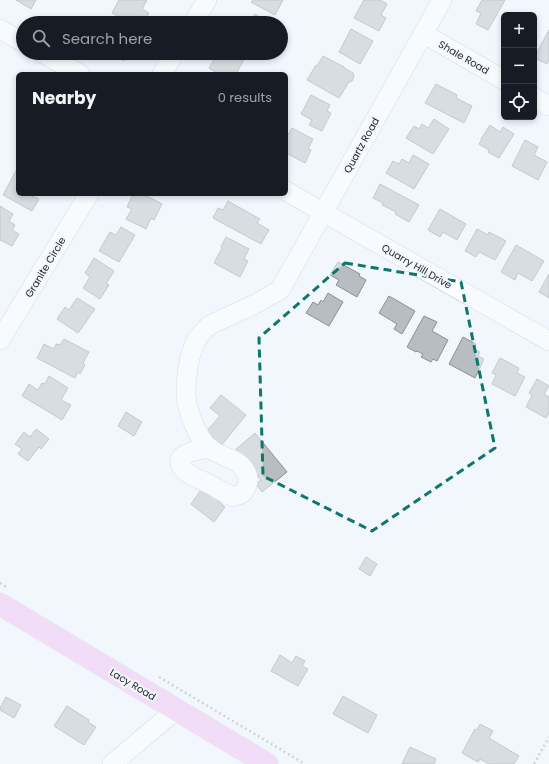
<!DOCTYPE html>
<html lang="en">
<head>
<meta charset="utf-8">
<style>
	body { margin:0; font-family:Poppins,sans-serif; background:#242831; color:#f1f3f6 }
	.controls { position:absolute; right:12px; top:12px; display:grid; overflow:hidden; border-radius:6px; box-shadow:0 2px 6px #0003 }
	.controls button { width:36px; height:36px; display:grid; place-items:center; padding:0; border:0; border-bottom:1px solid #363941; background:#171b24; color:#f1f3f6; font:20px sans-serif }
	.list { margin:0; padding:0; list-style:none }
	h2 { display:flex; justify-content:space-between; align-items:center; height:52px; margin:0; padding:0 16px; font-size:17px }
	h2 small { font-size:13px; font-weight:400; color:#9ea1a6 }
	.icon { flex:none; width:22px; height:22px; fill:none; stroke:currentColor; stroke-width:2; stroke-linecap:round; stroke-linejoin:round }
	.map { position:relative; flex:none; width:549px; height:764px; overflow:hidden }
	.search { position:absolute; background:#171b24; box-shadow:0 2px 6px #0003; left:16px; top:16px; width:272px; height:44px; display:flex; align-items:center; gap:10px; box-sizing:border-box; padding:0 14px; border-radius:22px; color:#9ea1a6; font-size:15px }
	.panel { position:absolute; background:#171b24; box-shadow:0 2px 6px #0003; left:16px; top:72px; width:272px; height:124px; border-radius:6px }
	.map>svg:first-child { display:block }
</style>
</head>
<body>
<div class="map">
<svg width="549" height="764" viewBox="0 0 549 764">
	<rect width="100%" height="100%" fill="#f2f7fd"/>
	<g fill="#b8bdc2" stroke="#8b9095">
		<polygon points="16,0 36,0 31,9"/>
		<polygon points="119,0 147,0 142,9 149,13 144,23 131,23 112,13"/>
		<polygon points="253,0 283,0 275,15 251,2"/>
		<polygon points="364,0 380,0 387,4 381,15 386,18 379,31 354,18"/>
		<polygon points="482,0 505,0 488,30 476,24 481,13 476,11"/>
		<polygon points="255,14 269,23 249,23"/>
		<polygon points="351,29 373,41 360,64 339,52"/>
		<polygon points="549,30 549,60 547,64 534,58"/>
		<polygon points="110,53 128,53 124,61"/>
		<polygon points="218,53 220,53 224,55 225,53 241,53 246,56 236,74 219,74 209,68"/>
		<polygon points="323,56 344,67 344,68 353,73 354,77 352,81 349,82 339,98 307,80 316,65 317,66"/>
		<polygon points="436,84 457,95 456,98 472,106 464,123 425,103"/>
		<polygon points="311,95 330,105 327,111 331,113 322,131 309,125 312,120 301,114"/>
		<polygon points="434,119 449,129 433,154 406,138 414,126 419,129 422,124 428,128"/>
		<polygon points="490,125 500,132 503,127 514,134 499,158 488,152 489,150 479,144 482,139 481,139"/>
		<polygon points="292,128 313,139 308,149 311,150 305,163 286,153 286,138"/>
		<polygon points="525,140 538,147 534,155 547,162 538,180 512,166"/>
		<polygon points="413,155 429,164 414,189 386,173 393,161 399,164 402,159 409,163"/>
		<polygon points="17,169 18,169 18,194 33,194 32,196 39,199 32,211 3,195"/>
		<polygon points="380,184 419,205 409,222 395,214 396,212 382,205 383,203 373,198"/>
		<polygon points="133,194 143,194 162,204 154,220 151,218 146,229 126,219 132,209 127,207"/>
		<polygon points="228,201 260,219 257,223 269,230 261,244 213,218 218,208 223,210"/>
		<polygon points="0,206 13,214 9,221 15,225 12,230 19,234 12,246 0,240"/>
		<polygon points="440,209 466,224 457,240 443,232 440,237 428,230"/>
		<polygon points="121,227 135,235 119,262 99,251 110,232 116,235"/>
		<polygon points="477,229 488,235 489,232 506,241 495,260 479,252 476,257 465,251"/>
		<polygon points="226,237 249,249 244,259 248,261 240,277 214,263 222,248 221,247"/>
		<polygon points="516,245 544,261 532,281 518,273 515,280 501,272"/>
		<polygon points="94,258 114,271 106,284 109,285 100,299 83,288 90,277 85,273"/>
		<polygon points="338,262 360,274 359,276 366,280 357,297 336,285 339,280 330,275"/>
		<polygon points="549,274 549,298 539,292"/>
		<polygon points="328,293 343,302 329,326 306,313 313,302 318,305 321,300 323,302"/>
		<polygon points="389,296 415,311 402,334 394,329 397,324 379,313"/>
		<polygon points="77,298 95,309 78,333 57,319 65,307 69,310"/>
		<polygon points="424,316 437,322 432,331 448,340 437,361 433,359 431,362 421,357 423,354 417,351 416,352 407,347"/>
		<polygon points="463,337 476,344 474,349 480,352 478,356 484,359 475,378 449,364"/>
		<polygon points="64,339 89,352 83,363 85,365 80,374 78,372 75,378 37,358 44,344 54,349 56,344 60,345"/>
		<polygon points="500,358 519,368 517,373 525,377 515,396 492,384 496,375 492,373"/>
		<polygon points="49,376 68,388 61,400 71,405 62,420 22,396 29,384 38,390 42,383 45,384"/>
		<polygon points="537,379 549,386 544,394 549,397 549,413 546,418 526,407 532,395 529,393"/>
		<polygon points="221,395 246,415 220,447 204,434 220,416 210,408"/>
		<polygon points="126,412 142,422 134,436 118,426"/>
		<polygon points="36,429 49,439 41,449 39,447 28,461 18,454 22,449 15,444 24,432 30,437"/>
		<polygon points="255,433 287,472 262,492 256,484 261,480 236,449"/>
		<polygon points="212,488 222,496 218,501 225,507 214,522 191,504 201,490 208,495"/>
		<polygon points="366,557 377,564 370,576 359,569"/>
		<polygon points="280,655 292,663 296,656 305,661 302,666 308,669 298,686 271,671"/>
		<polygon points="343,696 377,715 368,733 333,714"/>
		<polygon points="6,697 21,705 14,718 0,710 0,708"/>
		<polygon points="67,706 89,720 88,722 96,727 84,745 54,726"/>
		<polygon points="480,724 493,731 489,738 519,756 514,764 489,764 480,759 478,762 462,753 475,729 477,730"/>
		<polygon points="410,747 436,759 434,764 402,764"/>
	</g>
	<g fill="none" stroke-linecap="round" stroke-linejoin="round">
		<g stroke="#b5bac0" stroke-width="20">
			<g id="minor">
				<polyline points="193,23 207,0"/>
				<polyline points="0,29 23,42"/>
				<polyline points="424,34 504,80"/>
				<polyline points="42,53 80,74"/>
				<polyline points="162,74 175,53"/>
				<polyline points="534,97 549,106"/>
				<polyline points="286,191 549,341"/>
				<polyline points="0,340 89,194"/>
				<path d="M210,448C201,450 183,451 180,460C179,465 182,468 185,471C191,477 202,480 209,484C216,487 221,492 228,494C230,496 233,497 236,496C246,494 250,482 247,474C240,459 228,459 215,452C209,449 202,441 199,435C194,425 189,414 187,403C184,388 188,358 195,343C198,336 204,330 210,325L255,304L280,290L442,0"/>
				<polyline points="112,764 176,710"/>
			</g>
		</g>
		<g stroke="#d3d3d4" stroke-width="23">
			<polyline id="major" points="0,604 267,764"/>
		</g>
		<g stroke="#a5a9ad" stroke-width="2.5" stroke-dasharray="2 3" stroke-linecap="butt">
			<polyline points="0,583 8,588"/>
			<polyline points="159,677 305,764"/>
			<polyline points="534,764 549,737"/>
		</g>
		<use href="#minor" stroke="#fff" stroke-width="19"/>
		<use href="#major" stroke="#f1bcf1" stroke-width="22"/>
	</g>
	<path d="M0 0H549V764H0ZM345,263L461,282L495,448L372,531L263,476L259,338Z" fill="#f2f7fd" fill-opacity=".55" fill-rule="evenodd"/>
	<path fill="none" stroke="#0f766e" stroke-width="3" stroke-dasharray="8 5" stroke-linejoin="round" d="M345,263L461,282L495,448L372,531L263,476L259,338Z"/>
	<g text-anchor="middle" stroke-width="4" stroke-linejoin="round" paint-order="stroke">
		<g font-size="10" fill="#232527" stroke="#f2f7fd">
			<text transform="translate(464 57) rotate(30)" y="4">Shale Road</text>
			<text transform="translate(361 145) rotate(-61)" y="4">Quartz Road</text>
			<text transform="translate(417 266) rotate(30)" y="4">Quarry Hill Drive</text>
			<text transform="translate(45 267) rotate(-59)" y="4">Granite Circle</text>
			<text transform="translate(133 684) rotate(31)" y="4">Lacy Road</text>
		</g>
	</g>
</svg>
<div class="controls">
<button>+</button>
<button>−</button>
<button><svg class="icon" aria-label="locate" viewBox="0 0 24 24"><circle cx="12" cy="12" r="6"/><path d="M12 2v4M12 18v4M2 12h4M18 12h4"/></svg></button>
</div>
<div class="search"><svg class="icon" aria-label="search" viewBox="0 0 24 24"><circle cx="10" cy="10" r="6"/><path d="M15 15l6 6"/></svg>Search here</div>
<section class="panel">
<h2>Nearby<small>0 results</small></h2>
<ul class="list">
</ul>
</section>
</div>
</body>
</html>
